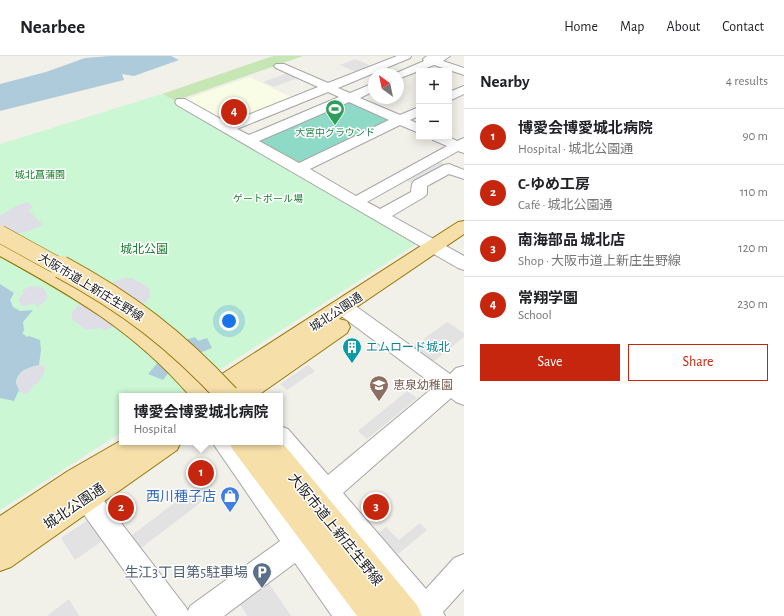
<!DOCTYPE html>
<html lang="en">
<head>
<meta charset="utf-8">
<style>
	body { margin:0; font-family:"Alegreya Sans","Noto Sans JP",sans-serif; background:#f6f6f6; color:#202124 }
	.controls { position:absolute; right:12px; top:12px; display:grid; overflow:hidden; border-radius:0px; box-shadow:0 2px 10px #0003 }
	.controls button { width:36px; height:36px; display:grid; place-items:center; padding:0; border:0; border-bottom:1px solid #e0e0e0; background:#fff; color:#202124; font:20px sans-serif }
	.compass { position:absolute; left:368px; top:12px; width:36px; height:36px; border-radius:50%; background:#fff; box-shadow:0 2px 10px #0003; rotate:327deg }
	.you { position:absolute; left:229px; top:265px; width:14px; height:14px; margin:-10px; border:3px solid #fff; border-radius:50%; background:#1a73e8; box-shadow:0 0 0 6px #1a73e833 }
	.badge { display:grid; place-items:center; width:26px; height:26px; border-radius:50%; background:#c6260e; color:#fff; font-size:13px; font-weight:700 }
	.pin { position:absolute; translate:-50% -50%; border:2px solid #fff; box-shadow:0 1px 4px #0006 }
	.popup { position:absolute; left:119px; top:337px; width:164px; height:52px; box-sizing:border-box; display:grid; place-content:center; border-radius:0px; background:#fff; filter:drop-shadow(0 1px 3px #0005); font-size:13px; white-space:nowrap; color:#757577 }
	.popup b { font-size:15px; color:#202124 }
	.popup::after { content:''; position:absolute; left:50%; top:100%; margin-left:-8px; border:8px solid transparent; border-top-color:#fff }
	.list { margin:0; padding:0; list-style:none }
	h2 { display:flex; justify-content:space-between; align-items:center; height:52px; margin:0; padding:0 16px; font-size:17px }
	h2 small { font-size:13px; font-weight:400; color:#757577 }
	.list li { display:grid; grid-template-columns:26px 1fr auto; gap:12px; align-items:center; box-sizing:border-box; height:56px; padding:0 16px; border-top:1px solid #e0e0e0 }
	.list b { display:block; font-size:15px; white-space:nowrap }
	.list p { margin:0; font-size:13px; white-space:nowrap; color:#757577 }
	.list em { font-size:13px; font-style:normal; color:#757577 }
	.actions { display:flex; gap:8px; padding:12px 16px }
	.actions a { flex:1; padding:9px 0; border:1px solid #c6260e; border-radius:0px; text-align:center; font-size:14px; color:#c6260e }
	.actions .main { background:#c6260e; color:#fff }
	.map { position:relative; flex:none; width:464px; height:560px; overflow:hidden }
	header { display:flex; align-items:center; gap:24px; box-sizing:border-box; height:56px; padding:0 20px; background:#fff; border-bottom:1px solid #e0e0e0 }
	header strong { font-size:19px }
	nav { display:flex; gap:22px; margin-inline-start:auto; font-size:14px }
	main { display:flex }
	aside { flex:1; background:#fff }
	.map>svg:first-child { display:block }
</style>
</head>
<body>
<header>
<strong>Nearbee</strong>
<nav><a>Home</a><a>Map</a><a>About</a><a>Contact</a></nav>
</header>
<main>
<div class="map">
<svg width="464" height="560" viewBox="0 0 464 560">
	<rect width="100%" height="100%" fill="#f1f0e9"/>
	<polygon fill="#fafde6" points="250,21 295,43 227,68 185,44"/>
	<polygon fill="#c6e7b4" points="273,0 303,0 175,45 162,38"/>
	<polygon fill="#cbf7d4" points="162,38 412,183 416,188 178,340 122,340 122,376 0,454 0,88"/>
	<polygon fill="#8edac6" points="351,44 394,63 301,107 258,84"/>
	<g fill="#e2e2e2">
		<polygon points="355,3 374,11 359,17 340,9"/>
		<polygon points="290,16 301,21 274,31 263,26"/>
		<polygon points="440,106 447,109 413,128 406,124"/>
		<polygon points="447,266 464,277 464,281 430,308 410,293"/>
		<polygon points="308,309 315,315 287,334 280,328"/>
		<polygon points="407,335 417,342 367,383 358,375"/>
		<polygon points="185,439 209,440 136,496 127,483"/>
		<polygon points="88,464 102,485 75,504 61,482"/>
		<polygon points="420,467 427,474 398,498 378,477 386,471 399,484"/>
		<polygon points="266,523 291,560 247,560 237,543"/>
		<polygon points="69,543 79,560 47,560"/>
	</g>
	<g fill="#dfdee7">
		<polygon points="28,146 33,151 28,154 43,169 26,176 16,177 0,187 0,160 16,150"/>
		<polygon points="124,222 132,222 149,232 150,241 143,249 115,270 104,275 102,272 86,274 72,263 72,257 79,248 80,243 115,225"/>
		<polygon points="32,230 40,231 45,234 47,239 46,244 38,251 35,247 25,250 21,249 18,244 24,236 22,234"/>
		<polygon points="39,309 45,310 44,318 37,328 34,328 28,338 18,336 19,333 16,327 19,318 27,312"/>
	</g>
	<g fill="#adcbdb">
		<polygon points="110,0 171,0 179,4 134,20 122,18 124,24 0,55 0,28 46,16 85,2"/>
		<path d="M0,228L14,237L10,244L13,251L20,255L33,254L23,266L24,275L22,277L27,281L29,280L40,284L41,294L39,309C28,311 17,315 16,327L19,334L14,345L0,342Z"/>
		<polygon points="195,281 198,285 207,282 212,292 187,302 182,285"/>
		<polygon points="159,305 169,316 163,324 148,318"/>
	</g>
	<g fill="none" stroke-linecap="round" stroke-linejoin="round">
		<g stroke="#a6a6a6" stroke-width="2">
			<g id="minor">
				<path d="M397,0H411L410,2L338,32L350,37L374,27V35L360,42L400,59L419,51V60L410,64L419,68V77L400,69L310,113L356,140L447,90L433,84L431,81H449L457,85L464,82V97L458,95L367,146L380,153L411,136L412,128L414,125L444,109L449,108L464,114V123L449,118L427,130V138L424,141L392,160L464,200V214L458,212L177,49L175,46L177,43H185L228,67L318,31L276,12L274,10L276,8H284L328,27ZM328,36L339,41L249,79L237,73ZM349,46L389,64L299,107L259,85Z"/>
				<polygon points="427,0 450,0 443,5 464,12 464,19 434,9 398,23 398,18 394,18 424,5 423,3"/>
				<polygon points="464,30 464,38 449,45 449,36"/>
				<polygon points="343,244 350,246 450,318 456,312 464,310 464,349 456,346 451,342 343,437 426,533 454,502 464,498 464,533 443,556 445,560 411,560 271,386 280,386 280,370 288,373 328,419 435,330 336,256 333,251 336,246"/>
				<polygon points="212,386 238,386 360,550 365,560 332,560 295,507 224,560 157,560 77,449 73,441 77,433 86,429 95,433 185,550 188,555 190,550 280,485"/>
			</g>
		</g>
		<g stroke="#95790a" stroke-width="2">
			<g id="major">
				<path d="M464,165V178L339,263L347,265L350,271L347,277L257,340H227L228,339L226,340H190C134,275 74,241 0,200V186C16,190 32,201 46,209C107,241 161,277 208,327L458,166Z"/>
				<polygon points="122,384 122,386 181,386 177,394 11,511 0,515 0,460 68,415"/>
				<polygon points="280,384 417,549 422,560 357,560 233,394 229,386 280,386"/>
			</g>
		</g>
		<use href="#minor" fill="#fff" fill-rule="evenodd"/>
		<use href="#major" fill="#f6dfa9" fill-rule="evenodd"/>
		<g stroke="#95790a" stroke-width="18" stroke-linecap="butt">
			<polyline id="major-bridge-far1" points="0,178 62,212"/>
		</g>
		<g stroke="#95790a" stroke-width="24" stroke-linecap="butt">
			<path id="major-bridge" d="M61,211C128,247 176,284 228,340"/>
		</g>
		<use href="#major-bridge-far1" stroke="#f6dfa9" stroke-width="17"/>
		<use href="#major-bridge" stroke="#f6dfa9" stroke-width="22"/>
	</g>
	<defs>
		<g id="stadium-pin" transform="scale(1)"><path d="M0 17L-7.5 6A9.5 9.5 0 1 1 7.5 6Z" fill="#2e9e5b" stroke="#fff"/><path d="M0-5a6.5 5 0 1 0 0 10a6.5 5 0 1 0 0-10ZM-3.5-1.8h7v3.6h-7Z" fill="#fff"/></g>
		<g id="building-pin" transform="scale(1)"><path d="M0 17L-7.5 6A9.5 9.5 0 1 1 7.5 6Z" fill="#0f9aa8" stroke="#fff"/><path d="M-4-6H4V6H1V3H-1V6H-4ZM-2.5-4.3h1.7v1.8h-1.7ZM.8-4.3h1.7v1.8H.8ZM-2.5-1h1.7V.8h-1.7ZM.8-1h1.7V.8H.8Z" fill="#fff"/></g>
		<g id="school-pin" transform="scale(1)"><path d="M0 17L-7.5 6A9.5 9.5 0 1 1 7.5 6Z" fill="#8d6e63" stroke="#fff"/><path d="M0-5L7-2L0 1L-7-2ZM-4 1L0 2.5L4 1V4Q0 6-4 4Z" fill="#fff"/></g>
		<g id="shop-pin" transform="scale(1)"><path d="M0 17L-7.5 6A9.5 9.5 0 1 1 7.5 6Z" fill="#3f7fe0" stroke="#fff"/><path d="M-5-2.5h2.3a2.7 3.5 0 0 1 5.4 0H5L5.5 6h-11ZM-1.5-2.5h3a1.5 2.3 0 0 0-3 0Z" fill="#fff"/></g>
		<g id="parking-pin" transform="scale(1)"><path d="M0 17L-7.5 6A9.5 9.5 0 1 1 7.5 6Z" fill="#5c6f8a" stroke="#fff"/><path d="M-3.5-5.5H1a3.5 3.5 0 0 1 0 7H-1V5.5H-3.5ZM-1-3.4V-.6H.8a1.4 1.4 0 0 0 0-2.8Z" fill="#fff"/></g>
	</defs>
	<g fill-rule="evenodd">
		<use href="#stadium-pin" x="335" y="53"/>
		<use href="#building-pin" x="352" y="291"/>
		<use href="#school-pin" x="379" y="329"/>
		<use href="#shop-pin" x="230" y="440"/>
		<use href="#parking-pin" x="262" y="516"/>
	</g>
	<g text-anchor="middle" stroke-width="3" stroke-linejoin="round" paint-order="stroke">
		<g font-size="10" fill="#27864d" stroke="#fff">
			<text x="335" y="80">大宮中グラウンド</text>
		</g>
		<g font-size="10" fill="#147c2a" stroke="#fff">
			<text x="40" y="122">城北菖蒲園</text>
			<text x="268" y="146">ゲートボール場</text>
		</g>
		<g font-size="12" fill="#147c2a" stroke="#fff">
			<text x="144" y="197">城北公園</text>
		</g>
		<g font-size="12" fill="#222" stroke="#fff">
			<text transform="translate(91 231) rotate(31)" y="4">大阪市道上新庄生野線</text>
			<text transform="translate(336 256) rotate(-33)" y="4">城北公園通</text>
		</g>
		<g font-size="12" fill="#0d838f" stroke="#fff" text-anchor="start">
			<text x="366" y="295">エムロード城北</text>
		</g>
		<g font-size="12" fill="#785e54" stroke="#fff" text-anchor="start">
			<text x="393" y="333">恵泉幼稚園</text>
		</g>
		<g font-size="14" fill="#366cbe" stroke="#fff" text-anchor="end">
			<text x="216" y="445">西川種子店</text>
		</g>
		<g font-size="14" fill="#222" stroke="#fff">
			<text transform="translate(74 450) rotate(-34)" y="5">城北公園通</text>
			<text transform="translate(336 473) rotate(51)" y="5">大阪市道上新庄生野線</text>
		</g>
		<g font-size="14" fill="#4e5e75" stroke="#fff" text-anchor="end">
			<text x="248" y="521">生江3丁目第5駐車場</text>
		</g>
	</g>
</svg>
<div class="controls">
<button>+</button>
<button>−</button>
</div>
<svg class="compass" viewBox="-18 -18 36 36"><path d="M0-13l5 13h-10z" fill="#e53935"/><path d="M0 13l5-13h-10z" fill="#757577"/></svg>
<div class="you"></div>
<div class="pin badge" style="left:201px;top:417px">1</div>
<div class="popup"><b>博愛会博愛城北病院</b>Hospital</div>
<div class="pin badge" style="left:121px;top:452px">2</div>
<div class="pin badge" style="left:376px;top:451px">3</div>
<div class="pin badge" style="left:234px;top:56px">4</div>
</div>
<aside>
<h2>Nearby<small>4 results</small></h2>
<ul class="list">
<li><span class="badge">1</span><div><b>博愛会博愛城北病院</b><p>Hospital · 城北公園通</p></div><em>90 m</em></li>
<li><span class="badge">2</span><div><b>C-ゆめ工房</b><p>Café · 城北公園通</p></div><em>110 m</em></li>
<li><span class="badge">3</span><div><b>南海部品 城北店</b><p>Shop · 大阪市道上新庄生野線</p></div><em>120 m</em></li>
<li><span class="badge">4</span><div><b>常翔学園</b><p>School</p></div><em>230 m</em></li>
</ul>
<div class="actions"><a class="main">Save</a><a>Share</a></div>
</aside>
</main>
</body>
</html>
